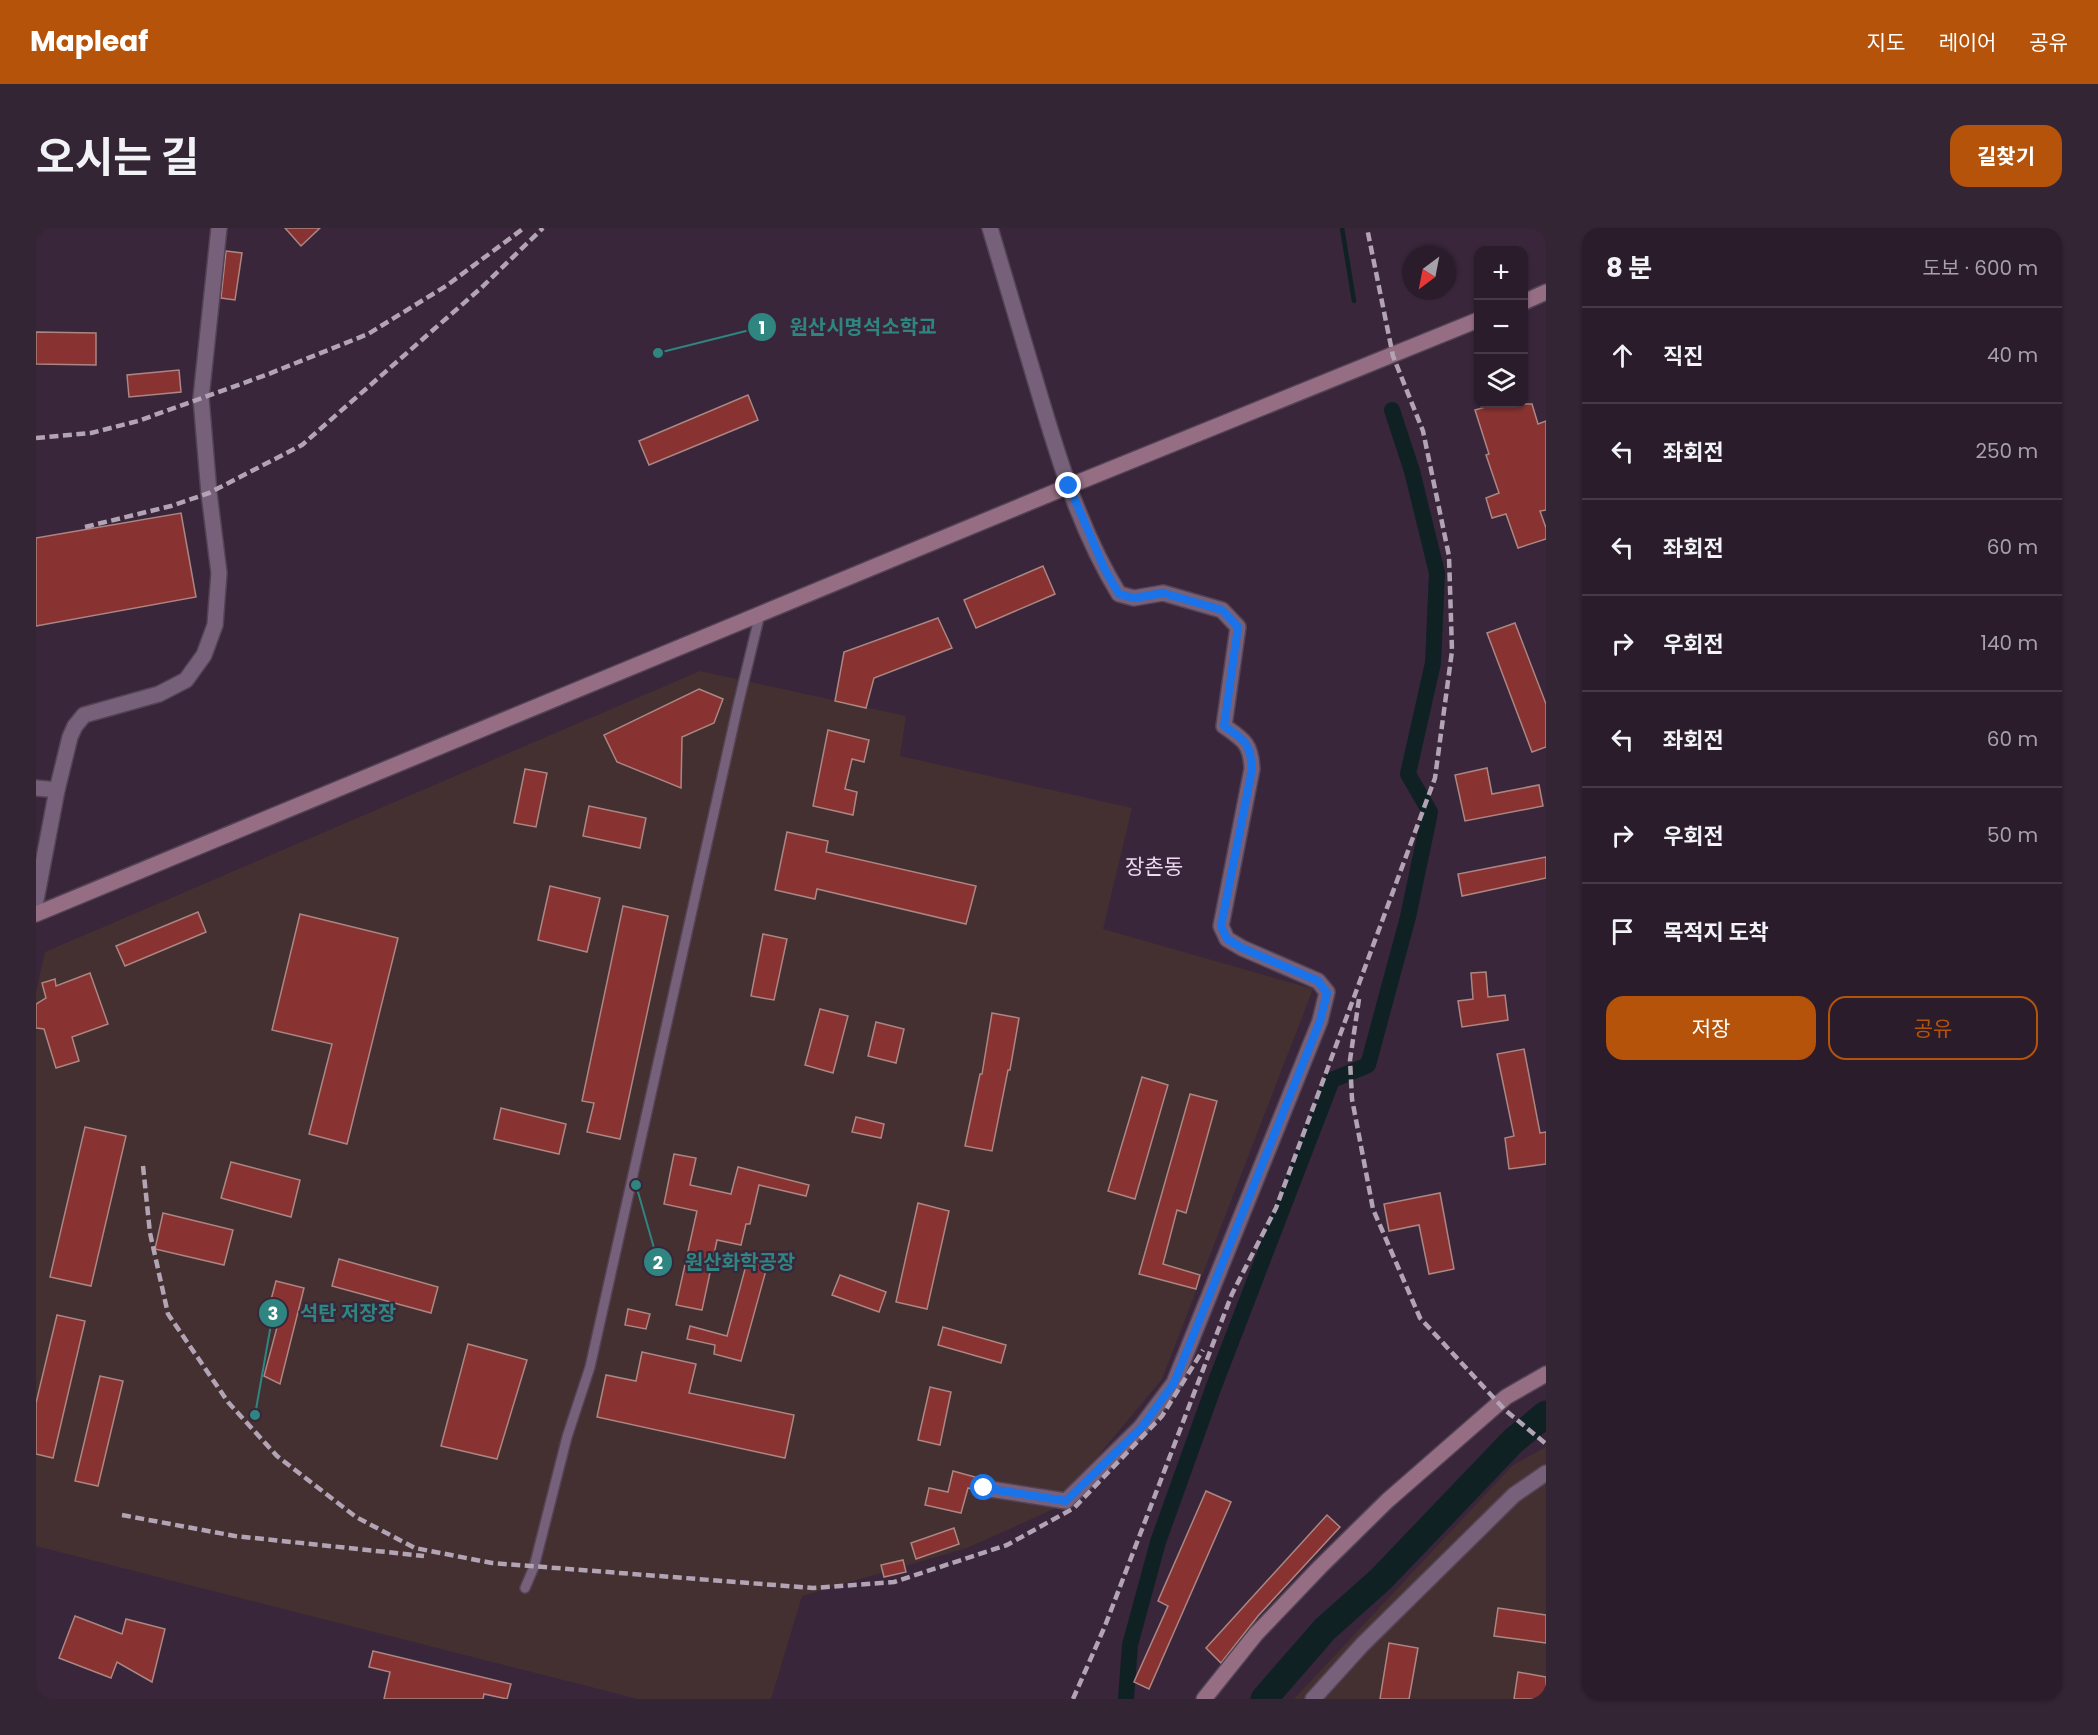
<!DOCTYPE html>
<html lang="ko">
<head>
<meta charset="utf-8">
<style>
	body { margin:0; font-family:Poppins,"Noto Sans KR",sans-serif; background:#332534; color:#f1f3f6 }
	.controls { position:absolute; right:18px; top:18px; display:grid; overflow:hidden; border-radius:12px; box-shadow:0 2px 4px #0004 }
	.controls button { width:54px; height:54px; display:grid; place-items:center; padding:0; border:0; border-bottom:2px solid #473a48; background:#2b1c2c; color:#f1f3f6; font:30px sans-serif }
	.compass { position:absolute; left:1366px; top:18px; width:54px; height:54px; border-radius:50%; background:#2b1c2c; box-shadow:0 2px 4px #0004; rotate:212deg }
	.stop { position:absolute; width:18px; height:18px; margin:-14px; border:4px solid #1a73e8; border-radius:50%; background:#fff }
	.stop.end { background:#1a73e8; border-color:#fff; box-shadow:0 2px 6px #0008 }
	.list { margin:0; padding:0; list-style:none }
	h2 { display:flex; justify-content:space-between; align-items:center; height:78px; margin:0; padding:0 24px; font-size:26px }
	h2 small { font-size:20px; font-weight:400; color:#a6a1a9 }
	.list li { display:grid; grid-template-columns:39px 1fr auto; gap:18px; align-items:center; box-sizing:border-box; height:96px; padding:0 24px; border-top:2px solid #473a48 }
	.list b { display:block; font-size:22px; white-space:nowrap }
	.list em { font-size:20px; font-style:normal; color:#a6a1a9 }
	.actions { display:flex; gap:12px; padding:18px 24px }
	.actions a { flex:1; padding:14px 0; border:2px solid #b45309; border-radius:18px; text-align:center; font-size:21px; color:#b45309 }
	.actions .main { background:#b45309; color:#fff }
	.icon { flex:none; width:33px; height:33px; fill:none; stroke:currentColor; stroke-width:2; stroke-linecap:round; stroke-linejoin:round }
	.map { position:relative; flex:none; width:1510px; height:1471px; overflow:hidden; border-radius:18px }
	header { display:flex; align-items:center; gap:36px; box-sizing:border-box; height:84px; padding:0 30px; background:#b45309; color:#fff }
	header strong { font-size:28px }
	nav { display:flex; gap:33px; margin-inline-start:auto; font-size:21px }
	.intro { display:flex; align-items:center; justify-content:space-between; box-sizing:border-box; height:144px; padding:0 36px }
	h1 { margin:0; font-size:42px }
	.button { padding:15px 27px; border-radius:18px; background:#b45309; color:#fff; font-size:21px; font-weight:700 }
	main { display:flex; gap:36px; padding:0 36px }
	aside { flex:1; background:#2b1c2c; border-radius:18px; box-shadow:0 2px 4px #0004 }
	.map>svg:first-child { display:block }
</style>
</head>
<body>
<header>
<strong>Mapleaf</strong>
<nav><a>지도</a><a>레이어</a><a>공유</a></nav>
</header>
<div class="intro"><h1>오시는 길</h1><a class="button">길찾기</a></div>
<main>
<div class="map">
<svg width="1510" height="1471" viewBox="0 0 1510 1471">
	<rect width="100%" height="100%" fill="#39263b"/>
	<g fill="#442f31">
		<polygon points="664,443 870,488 864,528 1096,580 1067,701 1277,761 1126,1151 1018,1281 931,1320 766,1368 735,1471 602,1471 0,1318 0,764 9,724"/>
		<polygon points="1510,1219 1510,1471 1258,1471 1477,1237"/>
	</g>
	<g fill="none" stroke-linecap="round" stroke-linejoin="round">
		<polyline stroke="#102124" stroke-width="4.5" points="1306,0 1318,73"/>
		<polyline stroke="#102124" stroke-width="16" points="1090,1471 1094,1417 1122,1314 1178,1158 1296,852 1332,837 1372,689 1392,594 1394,584 1372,546 1397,435 1401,345 1376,243 1356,182"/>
		<polyline stroke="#102124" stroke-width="27" points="1228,1471 1289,1401 1345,1351 1477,1213 1510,1186"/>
	</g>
	<g fill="#883331" stroke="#ab8683" stroke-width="1.5">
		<polygon points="249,0 284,0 265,18"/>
		<polygon points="190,23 206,25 199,72 185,70"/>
		<polygon points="0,104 60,105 60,137 0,136"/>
		<polygon points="143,142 145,164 93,169 91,147"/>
		<polygon points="712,167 722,192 613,237 603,213"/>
		<polygon points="1460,176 1496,176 1502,196 1510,193 1510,282 1504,283 1510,300 1510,311 1482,320 1470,286 1456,290 1450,270 1463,265 1450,227 1453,226 1439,182"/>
		<polygon points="145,285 160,369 0,398 0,310"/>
		<polygon points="1007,338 1019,366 940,400 928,372"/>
		<polygon points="902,390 916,420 838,450 830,480 799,473 808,424"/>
		<polygon points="1479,395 1510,476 1510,519 1496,524 1451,405"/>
		<polygon points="663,461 687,471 678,495 646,509 645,560 581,534 568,507"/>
		<polygon points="792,502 833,512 828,534 816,531 809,561 821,564 817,587 777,578"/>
		<polygon points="1451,540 1456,566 1503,557 1507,578 1429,593 1419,547"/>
		<polygon points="489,541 511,545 500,599 478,595"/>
		<polygon points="553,578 610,590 604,620 547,608"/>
		<polygon points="751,604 792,613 790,624 940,658 930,696 781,661 779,671 739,662"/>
		<polygon points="1510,629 1510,650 1426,668 1422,646"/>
		<polygon points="514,658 564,670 551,724 502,712"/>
		<polygon points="587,678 632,688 584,911 551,904 558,875 546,873"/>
		<polygon points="162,684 170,704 89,738 80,718"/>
		<polygon points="264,686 362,710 311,916 273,906 296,816 236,802"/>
		<polygon points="727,706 751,711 738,772 715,768"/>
		<polygon points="1450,744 1452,769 1469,767 1472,792 1426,799 1422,773 1437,771 1435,745"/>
		<polygon points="54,745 72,796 36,809 43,833 20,840 8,801 0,800 0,776 10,770 6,755 19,751 20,758"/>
		<polygon points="784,781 812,788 797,845 769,837"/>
		<polygon points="956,785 983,790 974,842 972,842 956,923 929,918 944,846 946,846"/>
		<polygon points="840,794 868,801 860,835 832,828"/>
		<polygon points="1488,821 1504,905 1510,904 1510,936 1473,941 1469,910 1478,908 1461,826"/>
		<polygon points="1106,849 1132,857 1099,971 1072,963"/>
		<polygon points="1154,866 1181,873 1150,985 1141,982 1127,1036 1164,1047 1160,1061 1103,1046"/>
		<polygon points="465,880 530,896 523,926 458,911"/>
		<polygon points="820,889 848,896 845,910 816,904"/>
		<polygon points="49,899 90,908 55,1058 14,1049"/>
		<polygon points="638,926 660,930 654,957 695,966 702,939 773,957 770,968 723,957 714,996 710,996 705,1017 681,1012 666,1082 640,1077 661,983 628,976"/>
		<polygon points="195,934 264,952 255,989 185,970"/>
		<polygon points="1404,965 1418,1041 1393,1046 1383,997 1353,1003 1348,976"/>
		<polygon points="882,975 913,983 891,1081 860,1074"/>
		<polygon points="127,985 197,1002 188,1037 119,1021"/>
		<polygon points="712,1030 732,1035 705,1133 678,1126 679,1117 651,1111 654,1098 691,1108"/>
		<polygon points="303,1031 402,1059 395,1085 296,1058"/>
		<polygon points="804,1047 850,1064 843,1084 796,1067"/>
		<polygon points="240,1053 268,1060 244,1156 228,1148 244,1088 232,1083"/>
		<polygon points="592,1081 614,1086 610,1101 589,1097"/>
		<polygon points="21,1087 49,1093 17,1230 0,1226 0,1175"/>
		<polygon points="907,1099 970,1117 965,1135 902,1117"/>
		<polygon points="432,1116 491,1132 461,1231 405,1218"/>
		<polygon points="606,1124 660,1136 653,1165 758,1187 749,1230 561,1189 570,1147 600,1153"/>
		<polygon points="64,1148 87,1153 62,1258 39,1253"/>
		<polygon points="894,1159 915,1164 904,1217 882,1212"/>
		<polygon points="917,1243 939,1249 936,1261 932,1260 925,1285 889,1277 893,1260 912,1264"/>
		<polygon points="1170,1263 1195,1274 1113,1461 1098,1454 1132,1378 1122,1373"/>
		<polygon points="1291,1287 1304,1299 1222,1388 1185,1435 1170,1420"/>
		<polygon points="918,1300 923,1316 880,1331 875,1315"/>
		<polygon points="867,1332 870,1344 848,1349 845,1337"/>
		<polygon points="1462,1380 1510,1387 1510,1415 1458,1408"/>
		<polygon points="39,1388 86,1406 90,1391 129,1401 116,1454 81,1434 75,1450 23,1430"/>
		<polygon points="1353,1415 1382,1420 1373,1471 1344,1471"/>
		<polygon points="337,1423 475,1456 471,1471 448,1466 447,1471 348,1471 354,1444 333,1439"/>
		<polygon points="1482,1444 1510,1449 1510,1471 1478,1471"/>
	</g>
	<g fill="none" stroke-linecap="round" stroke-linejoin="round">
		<g stroke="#534355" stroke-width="12">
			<polyline id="lane" points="489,1360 498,1339 531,1209 554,1139 702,477 724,386"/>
		</g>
		<g stroke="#534355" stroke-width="18">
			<g id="street">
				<polyline points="0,560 21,562"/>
				<polyline points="0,672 21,562 34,509 39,498 48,487 123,466 150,452 168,427 179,397 183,345 173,265 165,170 183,0"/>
				<path d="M948,1260L1030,1273L1105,1199L1138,1155L1284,793L1291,764L1282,753L1206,720L1191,711L1185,698L1216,541C1215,516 1208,512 1188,498L1202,399L1186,382L1127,365L1098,370L1083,366C1044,303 1022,229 1001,158C985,105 970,53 954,0"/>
				<polyline points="1277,1471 1326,1417 1478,1267 1510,1245"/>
			</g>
		</g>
		<g stroke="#534355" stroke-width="18">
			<g id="secondary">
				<polyline points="1488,74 1510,64"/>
				<polyline points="0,686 1033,258 1442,92"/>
				<polyline points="1168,1471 1220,1406 1284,1339 1351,1273 1470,1169 1510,1146"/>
			</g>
		</g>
		<use href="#lane" stroke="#77617a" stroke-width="9"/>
		<use href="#street" stroke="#77617a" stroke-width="15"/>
		<use href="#secondary" stroke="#956e83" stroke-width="15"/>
		<g stroke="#b2a4b4" stroke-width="4.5" stroke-dasharray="9 4.5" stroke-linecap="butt">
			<polyline points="0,210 55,205 102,193 230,147 332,106 410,58 488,0"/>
			<polyline points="49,299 135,278 173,265 266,217 445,60 507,0"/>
			<polyline points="1323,771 1314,832 1316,871 1337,981 1384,1090 1468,1181 1510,1216"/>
			<polyline points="107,938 114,1005 132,1086 192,1174 241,1228 320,1289 379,1320 456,1335 777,1360 858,1354 971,1317 1038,1280 1126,1188 1167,1122"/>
			<polyline points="86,1287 199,1308 388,1328"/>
			<polyline points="1037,1471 1069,1398 1196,1066 1240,980 1399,550 1416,423 1413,328 1387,203 1357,128 1331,0"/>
		</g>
	</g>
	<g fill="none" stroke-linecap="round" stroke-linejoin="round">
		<path stroke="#1a73e8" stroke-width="8" d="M948,1260L1030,1273L1106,1199L1138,1155L1284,793L1291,765L1282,753L1206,720L1191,711L1185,698L1216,541C1215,516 1208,511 1188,498L1202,399L1186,382L1127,365L1098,370L1083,366L1069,342L1033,258"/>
	</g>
	<g text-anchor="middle" stroke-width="4.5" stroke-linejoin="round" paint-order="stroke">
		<g font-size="21" fill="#f0d7f3" stroke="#39263b">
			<text x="1118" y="646">장촌동</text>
		</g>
	</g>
	<path fill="none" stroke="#2f8580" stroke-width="2" d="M622 125L726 99M600 957L622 1034M219 1187L237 1085"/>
	<g fill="#2f8580" stroke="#39263b" stroke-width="2">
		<circle cx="622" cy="125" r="6"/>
		<circle cx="600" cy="957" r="6"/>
		<circle cx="219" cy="1187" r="6"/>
		<circle cx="726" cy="99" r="15"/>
		<circle cx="622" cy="1034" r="15"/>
		<circle cx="237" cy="1085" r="15"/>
	</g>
	<g font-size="18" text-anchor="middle" font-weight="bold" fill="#fff">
		<text x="726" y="106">1</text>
		<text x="622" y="1041">2</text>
		<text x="237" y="1092">3</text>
	</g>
	<g font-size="20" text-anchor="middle" font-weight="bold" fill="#2f8580" stroke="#39263b" stroke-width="4.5" stroke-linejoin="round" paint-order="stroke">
		<text x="827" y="106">원산시명석소학교</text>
		<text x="704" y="1041">원산화학공장</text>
		<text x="312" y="1092">석탄 저장장</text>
	</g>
</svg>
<div class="controls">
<button>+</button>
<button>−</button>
<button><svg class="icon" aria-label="layers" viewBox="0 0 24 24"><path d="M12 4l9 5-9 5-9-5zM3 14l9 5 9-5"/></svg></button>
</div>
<svg class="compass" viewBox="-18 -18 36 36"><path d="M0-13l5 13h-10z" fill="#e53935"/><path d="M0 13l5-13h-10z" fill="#a6a1a9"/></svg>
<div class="stop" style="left:948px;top:1260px"></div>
<div class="stop end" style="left:1033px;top:258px"></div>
</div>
<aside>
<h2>8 분<small>도보 · 600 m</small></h2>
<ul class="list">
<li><svg class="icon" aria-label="ahead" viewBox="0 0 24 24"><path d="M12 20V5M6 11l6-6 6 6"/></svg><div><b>직진</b></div><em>40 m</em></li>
<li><svg class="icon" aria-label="left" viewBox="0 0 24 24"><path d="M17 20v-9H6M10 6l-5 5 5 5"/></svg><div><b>좌회전</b></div><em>250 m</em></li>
<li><svg class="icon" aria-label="left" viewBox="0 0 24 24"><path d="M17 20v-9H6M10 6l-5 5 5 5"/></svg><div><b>좌회전</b></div><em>60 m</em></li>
<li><svg class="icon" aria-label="right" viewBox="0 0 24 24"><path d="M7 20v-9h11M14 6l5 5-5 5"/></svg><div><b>우회전</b></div><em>140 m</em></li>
<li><svg class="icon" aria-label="left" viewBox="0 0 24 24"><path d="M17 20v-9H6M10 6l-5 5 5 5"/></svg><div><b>좌회전</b></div><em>60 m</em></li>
<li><svg class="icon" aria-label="right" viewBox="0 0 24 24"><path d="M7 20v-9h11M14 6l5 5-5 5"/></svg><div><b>우회전</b></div><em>50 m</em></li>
<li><svg class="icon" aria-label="arrive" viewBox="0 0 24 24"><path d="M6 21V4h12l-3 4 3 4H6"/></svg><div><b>목적지 도착</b></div></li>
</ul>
<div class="actions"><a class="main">저장</a><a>공유</a></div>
</aside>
</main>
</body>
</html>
